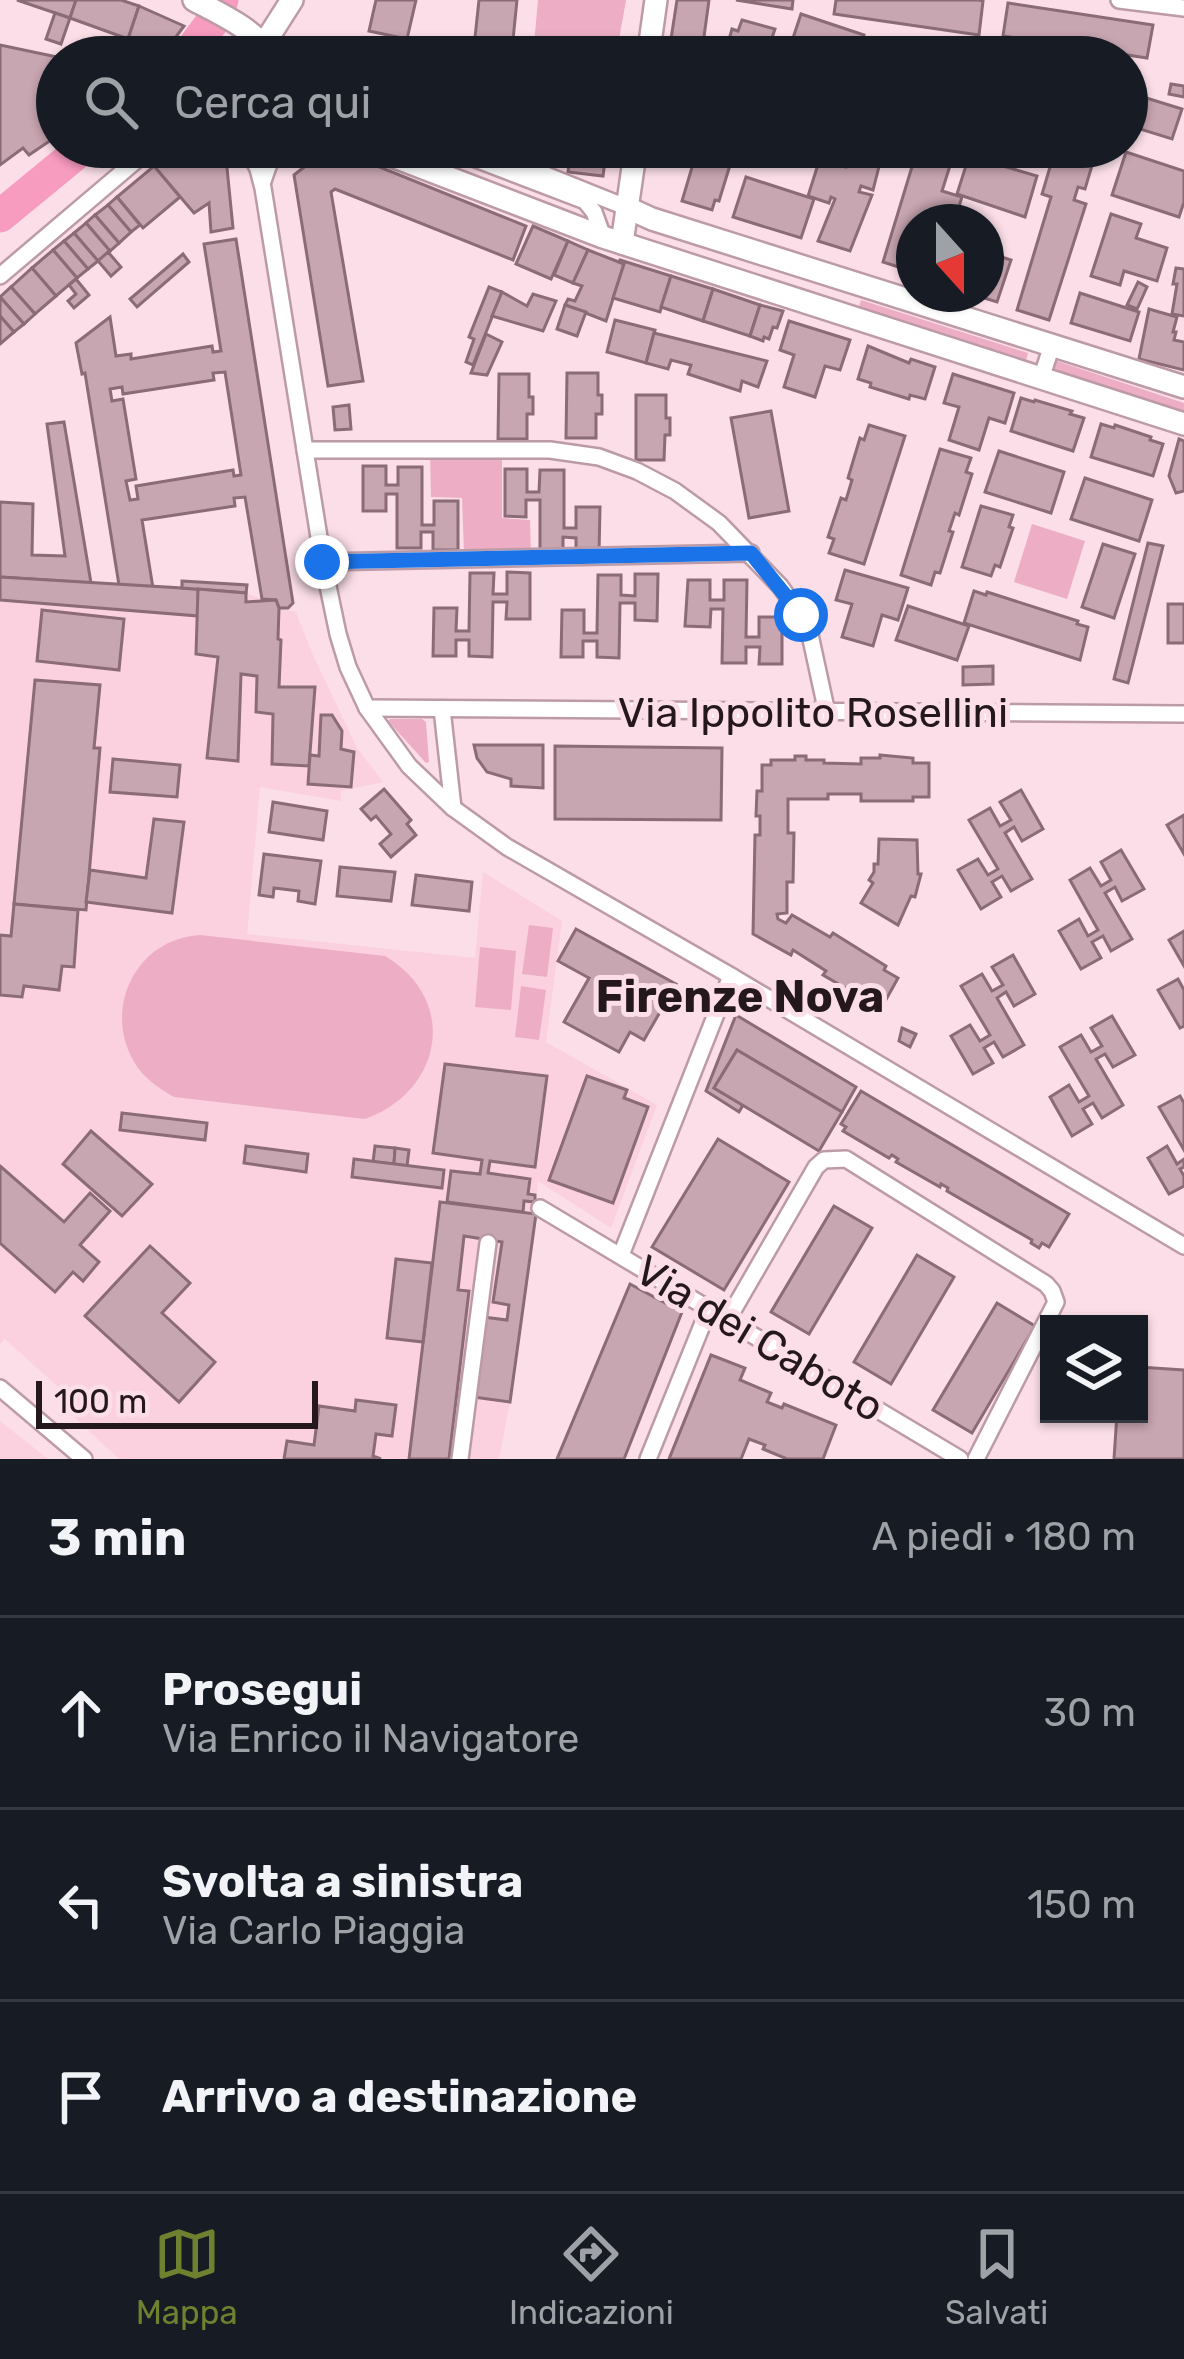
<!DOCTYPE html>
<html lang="it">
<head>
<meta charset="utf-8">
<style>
	body { margin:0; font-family:Rubik,sans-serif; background:#242831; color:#f1f3f6 }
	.controls { position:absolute; right:36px; bottom:36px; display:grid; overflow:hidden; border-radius:0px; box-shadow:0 3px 9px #0004 }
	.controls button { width:108px; height:108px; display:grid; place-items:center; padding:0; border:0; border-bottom:3px solid #363941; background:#171b24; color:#f1f3f6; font:60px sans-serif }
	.compass { position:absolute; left:896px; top:204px; width:108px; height:108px; border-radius:50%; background:#171b24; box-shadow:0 3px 9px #0004; rotate:159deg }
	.scale { position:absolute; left:36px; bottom:30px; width:282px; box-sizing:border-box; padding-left:12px; border:6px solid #24181c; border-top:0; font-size:33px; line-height:42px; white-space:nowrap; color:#24181c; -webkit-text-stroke:9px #fbdee8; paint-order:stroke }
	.stop { position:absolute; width:36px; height:36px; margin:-27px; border:9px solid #1a73e8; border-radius:50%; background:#fff }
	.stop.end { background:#1a73e8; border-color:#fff; box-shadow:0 3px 12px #0008 }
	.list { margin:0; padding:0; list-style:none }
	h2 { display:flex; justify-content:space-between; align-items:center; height:156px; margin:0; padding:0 48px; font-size:51px }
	h2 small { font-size:39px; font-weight:400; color:#9ea1a6 }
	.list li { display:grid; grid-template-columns:78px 1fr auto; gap:36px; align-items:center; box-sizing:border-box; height:192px; padding:0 48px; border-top:3px solid #363941 }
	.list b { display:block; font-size:45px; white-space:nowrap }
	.list p { margin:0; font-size:39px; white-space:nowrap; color:#9ea1a6 }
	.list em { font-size:39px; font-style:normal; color:#9ea1a6 }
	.icon { flex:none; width:66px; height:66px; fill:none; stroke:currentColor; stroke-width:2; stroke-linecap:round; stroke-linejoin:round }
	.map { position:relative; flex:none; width:1184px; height:1459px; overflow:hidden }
	.search { position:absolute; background:#171b24; box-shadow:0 3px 9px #0004; left:36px; right:36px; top:36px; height:132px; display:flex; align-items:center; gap:30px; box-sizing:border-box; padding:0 42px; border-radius:66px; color:#9ea1a6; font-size:45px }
	.sheet { height:732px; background:#171b24 }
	nav { display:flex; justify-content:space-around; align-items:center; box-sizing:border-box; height:168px; border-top:3px solid #363941; background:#171b24; font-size:33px; color:#9ea1a6 }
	nav a { display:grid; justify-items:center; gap:6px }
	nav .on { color:#6f802f }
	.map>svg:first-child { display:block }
</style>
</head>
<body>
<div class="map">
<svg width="1184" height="1459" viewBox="0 0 1184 1459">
	<rect width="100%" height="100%" fill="#fbdee8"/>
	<g fill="#fbd0df">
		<polygon points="0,577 246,593 262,599 276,600 279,608 296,612 312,653 357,748 383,782 341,791 341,801 260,787 247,934 475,958 483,872 562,921 546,1042 657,1105 611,1228 538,1181 510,1402 499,1459 119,1459 74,1417 80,1407 5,1339 0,1344"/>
		<polygon points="0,1421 48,1459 0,1459"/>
	</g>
	<g fill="#edaec5">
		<polygon points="538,0 626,0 616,57 534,44"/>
		<polygon points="861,300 1028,353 1026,361 859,307"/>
		<polygon points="1054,360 1184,403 1184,412 1050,369"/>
		<polygon points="430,452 502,453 502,518 530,520 531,554 464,554 462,498 431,497"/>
		<polygon points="1032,524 1085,541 1067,599 1014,582"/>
		<polygon points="390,719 422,719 426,722 429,762 426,763 388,721"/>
		<polygon points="529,925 553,928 547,977 522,974"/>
		<path d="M200,935L385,956C459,1000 443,1091 365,1119L174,1097C160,1089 148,1081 138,1068C100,1014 133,939 200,935Z"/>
		<polygon points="480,947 516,951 511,1010 475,1007"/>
		<polygon points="521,986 546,990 539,1040 515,1037"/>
	</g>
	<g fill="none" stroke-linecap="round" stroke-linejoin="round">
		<g stroke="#f79bbf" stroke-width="33">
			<polyline points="186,57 213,21 222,0"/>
			<polyline points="0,216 84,147"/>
		</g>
	</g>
	<g fill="#c7a5b1" stroke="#8a6b76" stroke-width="3" fill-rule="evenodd">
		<polygon points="17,0 76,0 70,18"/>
		<polygon points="76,0 121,0 139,6 128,39 70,18"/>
		<polygon points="376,0 416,0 407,39 369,31"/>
		<polygon points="479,0 517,0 512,50 474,47"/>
		<polygon points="677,0 709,0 703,44 671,39"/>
		<polygon points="736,0 793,0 792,9"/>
		<polygon points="836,0 979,0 983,1 979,35 834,14"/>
		<polygon points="1008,3 1153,25 1147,58 1003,36"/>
		<polygon points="139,6 184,26 161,57 128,57 136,42 128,39"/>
		<polygon points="55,13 70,18 61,44 46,39"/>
		<polygon points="801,14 864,35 857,57 809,57 790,47"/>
		<polygon points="742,20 775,29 767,52 763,51 761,57 724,57 732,29 738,31"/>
		<polygon points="873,39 930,57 867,57"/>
		<polygon points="0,45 57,57 57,85 54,89 57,91 57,136 29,155 23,148 0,165"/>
		<polygon points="81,46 125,57 75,57"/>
		<polygon points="362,46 393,53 392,57 359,57"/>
		<polygon points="1171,84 1184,86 1184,97 1169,94"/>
		<polygon points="1127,92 1182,109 1172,139 1127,125"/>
		<polygon points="175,147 204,147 226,158 233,228 211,232 209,203 194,213 154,166"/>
		<polygon points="330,147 526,226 513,260 335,189 331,192 363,381 328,386 294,175"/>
		<polygon points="571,147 607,147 603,176 568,172"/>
		<polygon points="698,147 732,147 727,161 731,162 719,201 715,200 712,210 682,201"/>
		<polygon points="851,147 884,147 873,190 861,186 859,192 872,195 850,251 818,241 835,199 831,197 829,203 808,196 822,152 843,159 841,166 846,167"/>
		<polygon points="918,147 933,147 954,153 942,191 962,197 954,222 914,222 914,259 911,271 883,262"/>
		<polygon points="1056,147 1092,147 1097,149 1085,189 1078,187 1074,200 1086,204 1049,320 1017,310 1051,197 1042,194"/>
		<polygon points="1126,152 1184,171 1184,202 1179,217 1112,195"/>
		<polygon points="969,156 1037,176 1025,217 957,194"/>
		<polygon points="154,166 180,197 143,228 117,197"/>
		<polygon points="746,177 814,199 801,238 733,217"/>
		<polygon points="117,197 140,225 131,232 108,205"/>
		<polygon points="108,205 131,232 119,243 95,215"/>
		<polygon points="1111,214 1141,224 1136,238 1167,248 1157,281 1124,271 1120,285 1091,276"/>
		<polygon points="95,215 119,243 110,251 86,223"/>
		<polygon points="86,223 110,251 98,261 74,233"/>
		<polygon points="533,226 568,241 551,279 516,264"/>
		<polygon points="74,233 98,261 88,269 64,241"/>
		<path d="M236,239L293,603L288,608H279L276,600L262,599L245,497L234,498L235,506L142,520L153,588L119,585L85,373L82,374L76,343L110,317L116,356L131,354V359L212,346L213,352L221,351L204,244ZM225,372L241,475L234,476L233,470L136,486L138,499L130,500L126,481L136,479L123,399L112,401L110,389L122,387L123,394L214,380L213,373Z"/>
		<polygon points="64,241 88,269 77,278 53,250"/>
		<polygon points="568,241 588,250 573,283 554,275"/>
		<polygon points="53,250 77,278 56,296 32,268"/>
		<polygon points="588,250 624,264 606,321 565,305 568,299 575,301 582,286 573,283"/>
		<polygon points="108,252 121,267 111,276 98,261"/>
		<polygon points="986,252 1011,260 997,302 971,294 986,294"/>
		<polygon points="183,254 189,262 137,307 130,299"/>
		<polygon points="620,260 671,276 660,312 613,298 624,264 619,262"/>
		<polygon points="32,268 56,296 35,314 11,287"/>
		<polygon points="1176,268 1184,269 1184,316 1172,314 1177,284 1173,284"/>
		<polygon points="671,276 713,289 703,321 661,307"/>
		<polygon points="76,279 89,295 74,308 68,301 76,294 69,285"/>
		<polygon points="1138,282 1147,287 1137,309 1127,305"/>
		<polygon points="11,287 35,314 24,324 0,297"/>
		<polygon points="489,287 502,292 473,365 466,362 474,339 469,337"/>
		<polygon points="713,289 760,305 750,336 703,321"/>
		<polygon points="502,292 527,306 533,294 556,301 543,331 492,316"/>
		<polygon points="1080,293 1139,312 1130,341 1071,323"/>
		<polygon points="0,297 24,324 14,332 0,316"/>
		<polygon points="565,305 586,312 577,336 557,329"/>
		<polygon points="760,305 783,311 777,328 773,327 769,339 764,337 763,341 750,336"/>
		<polygon points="1149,309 1177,317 1173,332 1176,332 1174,340 1184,342 1184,370 1139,359"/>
		<polygon points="0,316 14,332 0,344"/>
		<polygon points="615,320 655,330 646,363 607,352"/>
		<polygon points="789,321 850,340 840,370 825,366 815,397 784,387 794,355 780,350"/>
		<polygon points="654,333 767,361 758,387 742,381 740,391 688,374 691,365 671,360 668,369 646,363"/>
		<polygon points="486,334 502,342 487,375 471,373"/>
		<polygon points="868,346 909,363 911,359 935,367 925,399 910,395 909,399 870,387 871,383 858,379"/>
		<polygon points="567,373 598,373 598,395 602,395 602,414 596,414 596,438 566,438"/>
		<polygon points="499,374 529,374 529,397 533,397 533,414 527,414 527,439 498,439"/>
		<polygon points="953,374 1014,393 1005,423 989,418 979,450 949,440 959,407 944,403"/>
		<polygon points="636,395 666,395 666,418 670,418 670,435 665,435 664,460 636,460"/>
		<polygon points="1021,398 1034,402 1035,400 1072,411 1070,414 1084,418 1073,451 1011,431"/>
		<polygon points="349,405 351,429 335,430 333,407"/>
		<polygon points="771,411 789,511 749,518 731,418"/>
		<polygon points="64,422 91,583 0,577 0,502 33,504 32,555 65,556 47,424"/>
		<polygon points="1101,424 1114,428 1115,425 1151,437 1150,440 1163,444 1153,476 1091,457"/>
		<polygon points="869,425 905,436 864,564 829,553 834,539 828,537 841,498 846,500 852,480 848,478 860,438 864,440"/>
		<polygon points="1179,439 1184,441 1184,491 1176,493 1169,476"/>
		<polygon points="940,449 971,458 966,472 972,474 959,515 955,513 949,531 953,532 940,573 935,572 931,585 901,575"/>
		<polygon points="999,451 1064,472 1051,513 985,492"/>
		<polygon points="363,466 386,466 386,485 398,485 398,467 422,467 422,525 434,525 434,501 458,501 458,550 433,550 433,532 421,532 421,548 397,548 397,494 386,494 386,511 363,511"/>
		<polygon points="505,469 527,469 527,492 539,492 540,470 564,470 564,528 576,528 576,507 600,507 599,554 576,554 576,538 563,537 563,554 540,554 540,500 526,500 526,517 505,516"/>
		<polygon points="1085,478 1152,500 1139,541 1071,519"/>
		<polygon points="981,506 1013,515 1009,527 1013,528 1000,567 995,565 991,576 962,567"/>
		<polygon points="1148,543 1163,546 1128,683 1114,679"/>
		<polygon points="1103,544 1135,554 1114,618 1082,607"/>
		<polygon points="845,570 908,588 898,620 882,615 873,646 842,637 852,604 836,600"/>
		<polygon points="507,572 530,573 530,619 506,619 507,602 493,602 492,657 469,656 469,640 456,640 456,656 433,656 434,608 457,608 456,631 469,631 470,573 494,573 493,594 507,594"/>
		<polygon points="635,574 658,574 657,621 635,620 635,603 620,603 619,658 597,657 597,641 583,641 583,657 561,657 562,610 584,610 584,633 597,633 598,575 621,575 621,595 635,596"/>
		<polygon points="0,577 198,589 199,616 0,600"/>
		<polygon points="688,580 710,580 710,600 724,600 724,580 747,580 746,637 759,637 759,617 782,617 782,664 759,664 760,647 746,647 746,663 722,663 723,609 711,609 710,627 685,626"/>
		<polygon points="182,581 247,585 246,593 182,588"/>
		<polygon points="198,589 246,593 246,602 276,600 279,608 278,639 281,640 279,687 315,687 309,766 272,764 273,714 256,712 257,676 241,674 238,761 207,758 218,657 196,654"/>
		<polygon points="974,591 986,595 987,592 1078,621 1077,624 1088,627 1080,660 964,623"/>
		<rect x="1168" y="604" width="16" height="39"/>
		<polygon points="908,606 969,626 957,660 896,640"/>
		<polygon points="42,610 124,619 119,670 37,661"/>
		<polygon points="993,666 993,684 963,685 963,667"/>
		<polygon points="35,680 100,685 94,748 100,748 86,910 14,904"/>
		<polygon points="321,715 332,715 342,731 341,749 354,752 351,787 308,784 310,755 319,756"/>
		<polygon points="474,745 543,745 543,788 511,786 511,779 487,772 477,758"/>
		<polygon points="555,746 722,748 721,820 555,819"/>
		<polygon points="880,755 913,758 913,763 929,763 929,797 913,797 913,801 861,801 861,794 828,794 828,799 788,799 788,833 794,833 793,882 787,882 787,913 777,914 778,919 786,923 792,915 830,937 833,933 886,966 884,970 898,978 883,1005 868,997 866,1000 823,975 826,971 793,950 791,955 753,934 755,835 760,835 760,816 756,816 757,791 762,791 762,765 771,765 771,760 795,760 795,756 806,756 806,760 824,760 824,763 861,764 861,758 880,758"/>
		<polygon points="113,759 180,765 177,797 110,792"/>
		<polygon points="384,789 411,820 407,824 416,835 391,857 380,844 391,834 376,816 371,820 361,809"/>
		<polygon points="1021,790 1043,829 1022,841 1014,827 1005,833 1032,879 1011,891 1002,876 992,882 1001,897 981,909 958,870 978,859 988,875 998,869 969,820 990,808 1000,826 1011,820 1000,802"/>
		<polygon points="273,802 327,811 323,840 269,832"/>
		<polygon points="1184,815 1184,854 1167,825"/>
		<polygon points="154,819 184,822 172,913 86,902 90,870 146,878"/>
		<polygon points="879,839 917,840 918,874 921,874 915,897 911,896 898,925 861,903 873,883 869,880 874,872 874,864 878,864"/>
		<polygon points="1121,850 1144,889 1122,901 1115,887 1105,893 1132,939 1111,951 1103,936 1092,942 1101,958 1081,969 1059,931 1079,919 1088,936 1098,930 1070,880 1090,868 1101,886 1111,880 1101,862"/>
		<polygon points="264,854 321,861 315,904 298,901 299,891 274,888 273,897 259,895"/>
		<polygon points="340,867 395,872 391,901 337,896"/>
		<polygon points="416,875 472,882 469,911 412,905"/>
		<polygon points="14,904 78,910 74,967 62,966 59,990 24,986 22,997 0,995 0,935 11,936"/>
		<polygon points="576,929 676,984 644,1040 630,1032 619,1052 564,1022 589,978 558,961"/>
		<polygon points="1184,931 1184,966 1169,940"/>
		<polygon points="1013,955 1035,994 1014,1006 1006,992 997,998 1024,1045 1003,1057 994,1042 984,1048 993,1063 973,1074 951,1036 970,1025 980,1041 990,1035 961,986 982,974 992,991 1003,985 992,967"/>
		<polygon points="1178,979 1184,990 1184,1026 1180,1028 1158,990"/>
		<polygon points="736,1015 856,1087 842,1112 737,1050 714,1088 743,1105 739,1112 706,1091"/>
		<polygon points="1112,1016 1135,1055 1113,1067 1105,1054 1096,1059 1123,1105 1102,1118 1093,1103 1083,1109 1092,1124 1072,1136 1050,1097 1069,1085 1079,1102 1089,1096 1060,1047 1081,1035 1091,1052 1102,1046 1091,1028"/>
		<polygon points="902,1028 916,1034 910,1047 899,1041"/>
		<polygon points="737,1050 842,1112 819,1151 714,1088"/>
		<polygon points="445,1064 547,1076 535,1167 490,1161 488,1173 530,1179 528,1194 535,1195 535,1202 524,1201 523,1212 447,1202 451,1171 480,1174 482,1160 433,1153"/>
		<polygon points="587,1076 627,1090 624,1098 648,1107 613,1203 549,1180"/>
		<polygon points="861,1091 1069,1214 1049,1247 1042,1243 1039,1248 1031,1243 1032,1240 947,1191 948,1188 941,1184 940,1187 896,1162 898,1159 892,1155 889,1158 843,1131 846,1127 841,1124"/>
		<polygon points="1180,1096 1184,1103 1184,1150 1159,1107"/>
		<polygon points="122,1113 207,1123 205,1140 120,1130"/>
		<polygon points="91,1131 152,1184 122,1216 63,1164"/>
		<polygon points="718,1139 789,1182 724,1290 652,1247"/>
		<polygon points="246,1146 308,1154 306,1172 244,1163"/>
		<polygon points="375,1146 395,1148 394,1164 373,1162"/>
		<polygon points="1167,1146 1177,1164 1184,1159 1184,1167 1180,1169 1184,1176 1184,1186 1169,1194 1148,1158"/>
		<polygon points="395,1148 409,1150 407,1166 394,1164"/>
		<polygon points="354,1159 444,1170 442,1188 352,1177"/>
		<polygon points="0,1166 64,1222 90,1193 110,1211 80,1245 99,1262 83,1281 73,1272 55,1292 0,1243"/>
		<polygon points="440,1202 536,1214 510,1402 473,1397 483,1317 507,1320 509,1305 493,1302 502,1242 464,1236 458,1290 469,1291 449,1459 409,1459"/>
		<polygon points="834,1206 872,1228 809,1334 771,1312"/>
		<polygon points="150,1246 190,1283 162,1313 215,1362 179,1402 85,1316"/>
		<polygon points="917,1255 954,1277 891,1384 854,1362"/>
		<polygon points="396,1259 432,1263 423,1342 387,1338"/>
		<polygon points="630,1284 682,1312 624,1459 557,1459"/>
		<polygon points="997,1303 1035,1326 972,1433 933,1410"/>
		<polygon points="711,1355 745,1368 740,1380 771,1393 767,1402 782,1408 784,1404 836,1425 823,1459 787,1459 763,1449 765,1445 749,1439 741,1459 669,1459"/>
		<polygon points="1139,1367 1184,1370 1184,1459 1114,1459 1117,1414 1139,1414"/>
		<polygon points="356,1400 396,1405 392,1436 376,1434 373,1456 381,1459 284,1459 287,1441 314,1445 319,1406 355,1411"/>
	</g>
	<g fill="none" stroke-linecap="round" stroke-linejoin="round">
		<g stroke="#bc9ba6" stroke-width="20">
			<g id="street">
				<polyline points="1119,0 1184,8"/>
				<polyline points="247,147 258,169 263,188 323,562 338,634 348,667 367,708 409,766 453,808 507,847 731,976 1184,1246"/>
				<polyline points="444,147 585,201 594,212 603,237"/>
				<polyline points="476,147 628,208"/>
				<polyline points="263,181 269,164 285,147"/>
				<polyline points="0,276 152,147"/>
				<polyline points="1041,379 1052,345"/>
				<polyline points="305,450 550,450 599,457 637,471 675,491 719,523 780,586 801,615 809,630 827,713"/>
				<polyline points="323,562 751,553"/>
				<polyline points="367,708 1184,714"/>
				<polyline points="442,709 453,808"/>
				<polyline points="540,1208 960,1459"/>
				<polyline points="621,1255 731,976"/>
				<polyline points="728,1319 816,1167 824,1160 846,1159 1046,1284 1052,1291 1056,1302 976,1459"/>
				<polyline points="0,1388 84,1459"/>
				<polyline points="460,1459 488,1243"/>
				<polyline points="648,1459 709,1308"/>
			</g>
		</g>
		<g stroke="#bc9ba6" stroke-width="26">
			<g id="secondary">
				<path d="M194,0C222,15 255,29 272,57"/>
				<polyline points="264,44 292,0"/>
				<polyline points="648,57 656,0"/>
				<polyline points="369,147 603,237 1184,424"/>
				<polyline points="628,208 652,219 1184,387"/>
				<polyline points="622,243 636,147"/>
			</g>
		</g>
		<use href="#street" stroke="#fff" stroke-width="15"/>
		<use href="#secondary" stroke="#fff" stroke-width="21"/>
	</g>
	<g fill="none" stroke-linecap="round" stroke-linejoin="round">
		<polyline stroke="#1a73e8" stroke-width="15" points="322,562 751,553 801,615"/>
	</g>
	<g text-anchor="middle" stroke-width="10" stroke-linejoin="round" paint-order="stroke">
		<g font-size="42" fill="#24181c" stroke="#fbdee8">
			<text x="813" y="727">Via Ippolito Rosellini</text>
			<text transform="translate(760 1338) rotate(31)" y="15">Via dei Caboto</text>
		</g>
		<g font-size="45" font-weight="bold" fill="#24181c" stroke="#fbdee8">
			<text x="740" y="1012">Firenze Nova</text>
		</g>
	</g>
</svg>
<div class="controls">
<button><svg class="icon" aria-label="layers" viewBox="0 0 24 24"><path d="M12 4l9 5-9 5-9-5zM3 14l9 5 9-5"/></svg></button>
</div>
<svg class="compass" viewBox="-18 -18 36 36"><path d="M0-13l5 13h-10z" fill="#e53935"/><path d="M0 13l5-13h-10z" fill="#9ea1a6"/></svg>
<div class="scale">100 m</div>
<div class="stop" style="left:801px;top:615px"></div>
<div class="stop end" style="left:322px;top:562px"></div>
<div class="search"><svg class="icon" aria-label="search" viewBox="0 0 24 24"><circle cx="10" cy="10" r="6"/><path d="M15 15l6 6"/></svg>Cerca qui</div>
</div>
<section class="sheet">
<h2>3 min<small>A piedi · 180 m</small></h2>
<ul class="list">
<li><svg class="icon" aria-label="ahead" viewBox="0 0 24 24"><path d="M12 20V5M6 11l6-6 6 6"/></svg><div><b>Prosegui</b><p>Via Enrico il Navigatore</p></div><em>30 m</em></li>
<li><svg class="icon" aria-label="left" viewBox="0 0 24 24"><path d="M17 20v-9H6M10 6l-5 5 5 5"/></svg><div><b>Svolta a sinistra</b><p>Via Carlo Piaggia</p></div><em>150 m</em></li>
<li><svg class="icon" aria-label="arrive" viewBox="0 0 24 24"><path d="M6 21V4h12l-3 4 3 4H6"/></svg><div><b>Arrivo a destinazione</b></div></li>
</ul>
</section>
<nav>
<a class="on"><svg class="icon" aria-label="map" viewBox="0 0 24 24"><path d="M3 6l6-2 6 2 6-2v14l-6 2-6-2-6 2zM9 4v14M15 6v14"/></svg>Mappa</a>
<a><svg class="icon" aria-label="directions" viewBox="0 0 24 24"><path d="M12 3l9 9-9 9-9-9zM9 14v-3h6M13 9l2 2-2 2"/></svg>Indicazioni</a>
<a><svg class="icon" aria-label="saved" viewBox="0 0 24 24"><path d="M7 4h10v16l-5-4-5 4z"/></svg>Salvati</a>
</nav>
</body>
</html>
